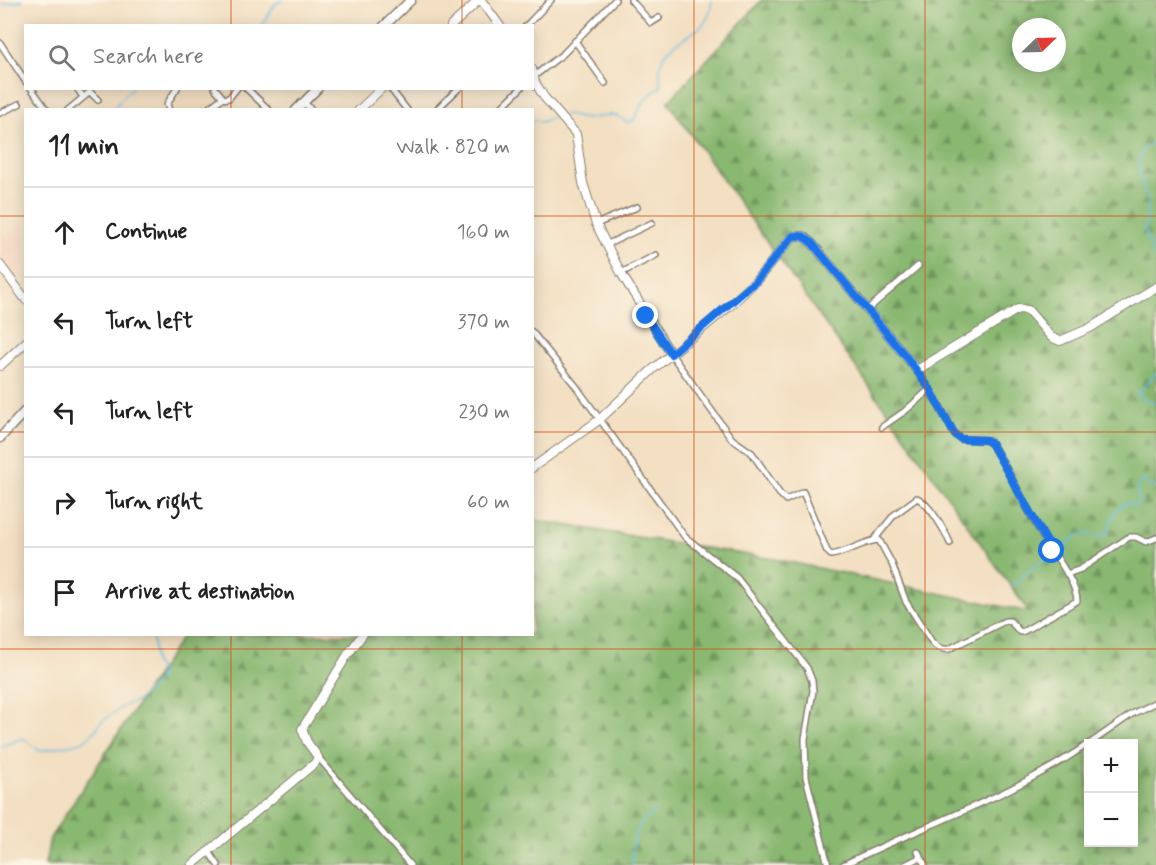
<!DOCTYPE html>
<html lang="en">
<head>
<meta charset="utf-8">
<style>
	body { margin:0; font-family:Mynerve,sans-serif; background:#f6f6f6; color:#222 }
	.controls { position:absolute; right:18px; bottom:18px; display:grid; overflow:hidden; border-radius:0px; box-shadow:0 3px 15px #0003 }
	.controls button { width:54px; height:54px; display:grid; place-items:center; padding:0; border:0; border-bottom:2px solid #e0e0e0; background:#fff; color:#222; font:30px sans-serif }
	.compass { position:absolute; left:1012px; top:18px; width:54px; height:54px; border-radius:50%; background:#fff; box-shadow:0 3px 15px #0003; rotate:67deg }
	.stop { position:absolute; width:18px; height:18px; margin:-14px; border:4px solid #1a73e8; border-radius:50%; background:#fff }
	.stop.end { background:#1a73e8; border-color:#fff; box-shadow:0 2px 6px #0008 }
	.list { margin:0; padding:0; list-style:none }
	h2 { display:flex; justify-content:space-between; align-items:center; height:78px; margin:0; padding:0 24px; font-size:26px }
	h2 small { font-size:20px; font-weight:400; color:#767676 }
	.list li { display:grid; grid-template-columns:39px 1fr auto; gap:18px; align-items:center; box-sizing:border-box; height:90px; padding:0 24px; border-top:2px solid #e0e0e0 }
	.list b { display:block; font-size:22px; white-space:nowrap }
	.list em { font-size:20px; font-style:normal; color:#767676 }
	.icon { flex:none; width:33px; height:33px; fill:none; stroke:currentColor; stroke-width:2; stroke-linecap:round; stroke-linejoin:round }
	.map { position:relative; flex:none; width:1156px; height:865px; overflow:hidden }
	.search { position:absolute; background:#fff; box-shadow:0 3px 15px #0003; left:24px; top:24px; width:510px; height:66px; display:flex; align-items:center; gap:15px; box-sizing:border-box; padding:0 21px; border-radius:0px; color:#767676; font-size:22px }
	.panel { position:absolute; background:#fff; box-shadow:0 3px 15px #0003; left:24px; top:108px; width:510px; height:528px; border-radius:0px }
	.map>svg:first-child { display:block }
</style>
</head>
<body>
<div class="map">
<svg width="1156" height="865" viewBox="0 0 1156 865">
	<defs>
		<pattern id="forest-firs" width="22" height="20" patternUnits="userSpaceOnUse" patternTransform="scale(1.5)"><rect width="22" height="20" fill="#89b871"/><path d="M5 1l3.5 6h-7zM16 11l3.5 6h-7z" fill="#6f955c"/></pattern>
	</defs>
	<rect width="100%" height="100%" fill="#fcf5e5"/>
	<filter id="ink" filterUnits="userSpaceOnUse"><feTurbulence type="fractalNoise" baseFrequency=".0167" numOctaves="2"/><feDisplacementMap in="SourceGraphic" scale="12" xChannelSelector="R" yChannelSelector="G"/><feConvolveMatrix kernelMatrix="1 2 1 2 8 2 1 2 1" color-interpolation-filters="sRGB"/></filter>
	<filter id="wash" filterUnits="userSpaceOnUse"><feTurbulence type="fractalNoise" baseFrequency=".008" numOctaves="4" result="noise"/><feDisplacementMap in="SourceGraphic" scale="24" xChannelSelector="R" yChannelSelector="G"/><feGaussianBlur stdDeviation="1.35" result="paint"/><feColorMatrix in="noise" values="0 0 0 0 0 0 0 0 0 0 0 0 0 0 0 0 0 1.4 0 .05"/><feComposite in="paint" operator="in"/></filter>
	<g filter="url(#wash)">
		<rect width="100%" height="100%" fill="#f3dfc2"/>
		<polygon fill="#f3d4bf" points="21,223 25,229 25,262 11,273 0,259 0,239"/>
		<path fill="url(#forest-firs)" stroke="#526a46" stroke-width="1.5" fill-rule="evenodd" d="M762,0H1156V865H45L50,838L183,635L532,634L533,520L780,560L1029,612L668,102ZM1021,27H1057V63H1021ZM1088,744H1134V842H1088Z"/>
		<g fill="none" stroke-linecap="round" stroke-linejoin="round">
			<g stroke="#64bde2" stroke-width="1.5">
				<polyline points="0,5 23,0"/>
				<polyline points="261,26 276,3 283,0"/>
				<polyline points="113,110 122,98 132,88"/>
				<path d="M564,114L586,119L610,115L618,116L626,122L633,121C642,107 645,95 661,87C660,78 659,66 662,59C676,32 710,38 712,0"/>
				<polyline points="532,121 535,120 541,122 557,116"/>
				<polyline points="1156,140 1143,149 1139,159 1140,174 1148,203 1145,230 1147,238 1156,260"/>
				<path d="M1156,373C1149,380 1145,387 1137,393L1140,397L1156,403"/>
				<path d="M1058,556C1065,552 1065,546 1071,540C1081,530 1093,535 1105,537L1115,512L1125,503L1134,505L1139,502L1137,488L1141,480L1156,488"/>
				<polyline points="1010,587 1038,564 1053,557"/>
				<polyline points="0,747 23,738 40,751 82,742 93,733 102,721 125,705 136,702 159,680 160,672 154,662 153,634"/>
				<path d="M632,865C633,839 632,827 655,811"/>
			</g>
		</g>
	</g>
	<g filter="url(#ink)">
		<g fill="none" stroke-linecap="round" stroke-linejoin="round">
			<g stroke="#887e6f" stroke-width="8">
				<g id="street">
					<polyline points="631,0 651,23 659,18"/>
					<polyline points="526,26 551,0"/>
					<polyline points="575,41 605,83"/>
					<polyline points="0,43 26,82"/>
					<polyline points="533,77 564,53 615,0"/>
					<polyline points="31,88 47,110"/>
					<polyline points="77,88 83,97"/>
					<polyline points="215,88 223,98"/>
					<polyline points="246,88 269,110"/>
					<polyline points="390,88 407,110"/>
					<polyline points="304,102 311,110"/>
					<polyline points="68,110 90,92 98,100"/>
					<polyline points="169,110 167,104 177,88"/>
					<polyline points="206,110 221,99 229,98 237,88"/>
					<polyline points="436,110 459,88"/>
					<polyline points="499,110 521,88"/>
					<polyline points="0,113 19,104"/>
					<polyline points="596,224 637,207"/>
					<polyline points="606,245 652,223"/>
					<polyline points="621,273 656,255"/>
					<polyline points="868,309 918,266"/>
					<polyline points="532,332 575,385 685,537 737,578 807,668 812,681 813,691 805,739 806,777 828,865"/>
					<path d="M671,354L732,439L752,453L779,493L786,500L803,492L827,551L831,555C847,553 866,540 879,540L892,564L906,602L932,642C937,647 941,650 949,649L1005,621H1010L1020,632L1024,631L1075,602L1077,601C1077,581 1048,547 1038,528C1022,500 1009,470 991,443L986,440L961,439L955,435L936,400L917,370"/>
					<polyline points="882,427 905,411 930,389"/>
					<path d="M874,540L894,515L917,498C929,503 945,531 950,543"/>
					<polyline points="1067,574 1081,569 1129,537 1136,537 1146,542 1156,538"/>
					<polyline points="1089,744 1132,714 1156,702"/>
					<polyline points="318,757 410,865"/>
					<polyline points="209,852 218,865"/>
					<polyline points="918,852 925,865"/>
					<path d="M843,865C924,825 1013,796 1088,744"/>
					<polyline points="905,865 921,857"/>
				</g>
			</g>
			<g stroke="#887e6f" stroke-width="10">
				<g id="secondary">
					<polyline points="481,0 500,26"/>
					<polyline points="451,26 479,0"/>
					<polyline points="532,69 535,82 544,97 576,134 583,183 596,224 621,273 671,354"/>
					<polyline points="359,110 382,88"/>
					<polyline points="0,265 26,300"/>
					<polyline points="0,366 26,342"/>
					<polyline points="532,468 599,420 652,370 731,305 755,282 793,236 803,236 812,243 917,370 1018,309 1028,310 1051,337 1060,341 1090,328 1156,287"/>
					<polyline points="192,865 315,763 318,757 307,742 302,729 348,654 363,634"/>
				</g>
			</g>
			<g stroke="#887e6f" stroke-width="11">
				<g id="primary">
					<polyline points="384,26 411,0"/>
					<polyline points="296,110 318,88"/>
					<polyline points="0,438 26,410"/>
				</g>
			</g>
			<use href="#street" stroke="#fff" stroke-width="5"/>
			<use href="#secondary" stroke="#fff" stroke-width="8"/>
			<use href="#primary" stroke="#fff" stroke-width="8"/>
		</g>
	</g>
	<g fill="none" stroke-linecap="round" stroke-linejoin="round" filter="url(#ink)">
		<polyline stroke="#1a73e8" stroke-width="8" points="646,316 671,354 755,282 793,236 803,236 812,243 908,359 930,389 955,435 961,439 986,440 991,443 1052,551"/>
	</g>
	<path fill="none" stroke="#d4530e" stroke-width="1.5" stroke-opacity="0.55" d="M231,0V26M462,0V26M694,0V865M925,0V865M231,88V110M462,88V110M0,216H26M532,216H1156M0,432H26M532,432H1156M231,634V865M462,634V865M0,649H1156"/>
</svg>
<div class="controls">
<button>+</button>
<button>−</button>
</div>
<svg class="compass" viewBox="-18 -18 36 36"><path d="M0-13l5 13h-10z" fill="#e53935"/><path d="M0 13l5-13h-10z" fill="#767676"/></svg>
<div class="stop" style="left:1052px;top:551px"></div>
<div class="stop end" style="left:646px;top:316px"></div>
<div class="search"><svg class="icon" aria-label="search" viewBox="0 0 24 24"><circle cx="10" cy="10" r="6"/><path d="M15 15l6 6"/></svg>Search here</div>
<section class="panel">
<h2>11 min<small>Walk · 820 m</small></h2>
<ul class="list">
<li><svg class="icon" aria-label="ahead" viewBox="0 0 24 24"><path d="M12 20V5M6 11l6-6 6 6"/></svg><div><b>Continue</b></div><em>160 m</em></li>
<li><svg class="icon" aria-label="left" viewBox="0 0 24 24"><path d="M17 20v-9H6M10 6l-5 5 5 5"/></svg><div><b>Turn left</b></div><em>370 m</em></li>
<li><svg class="icon" aria-label="left" viewBox="0 0 24 24"><path d="M17 20v-9H6M10 6l-5 5 5 5"/></svg><div><b>Turn left</b></div><em>230 m</em></li>
<li><svg class="icon" aria-label="right" viewBox="0 0 24 24"><path d="M7 20v-9h11M14 6l5 5-5 5"/></svg><div><b>Turn right</b></div><em>60 m</em></li>
<li><svg class="icon" aria-label="arrive" viewBox="0 0 24 24"><path d="M6 21V4h12l-3 4 3 4H6"/></svg><div><b>Arrive at destination</b></div></li>
</ul>
</section>
</div>
</body>
</html>
